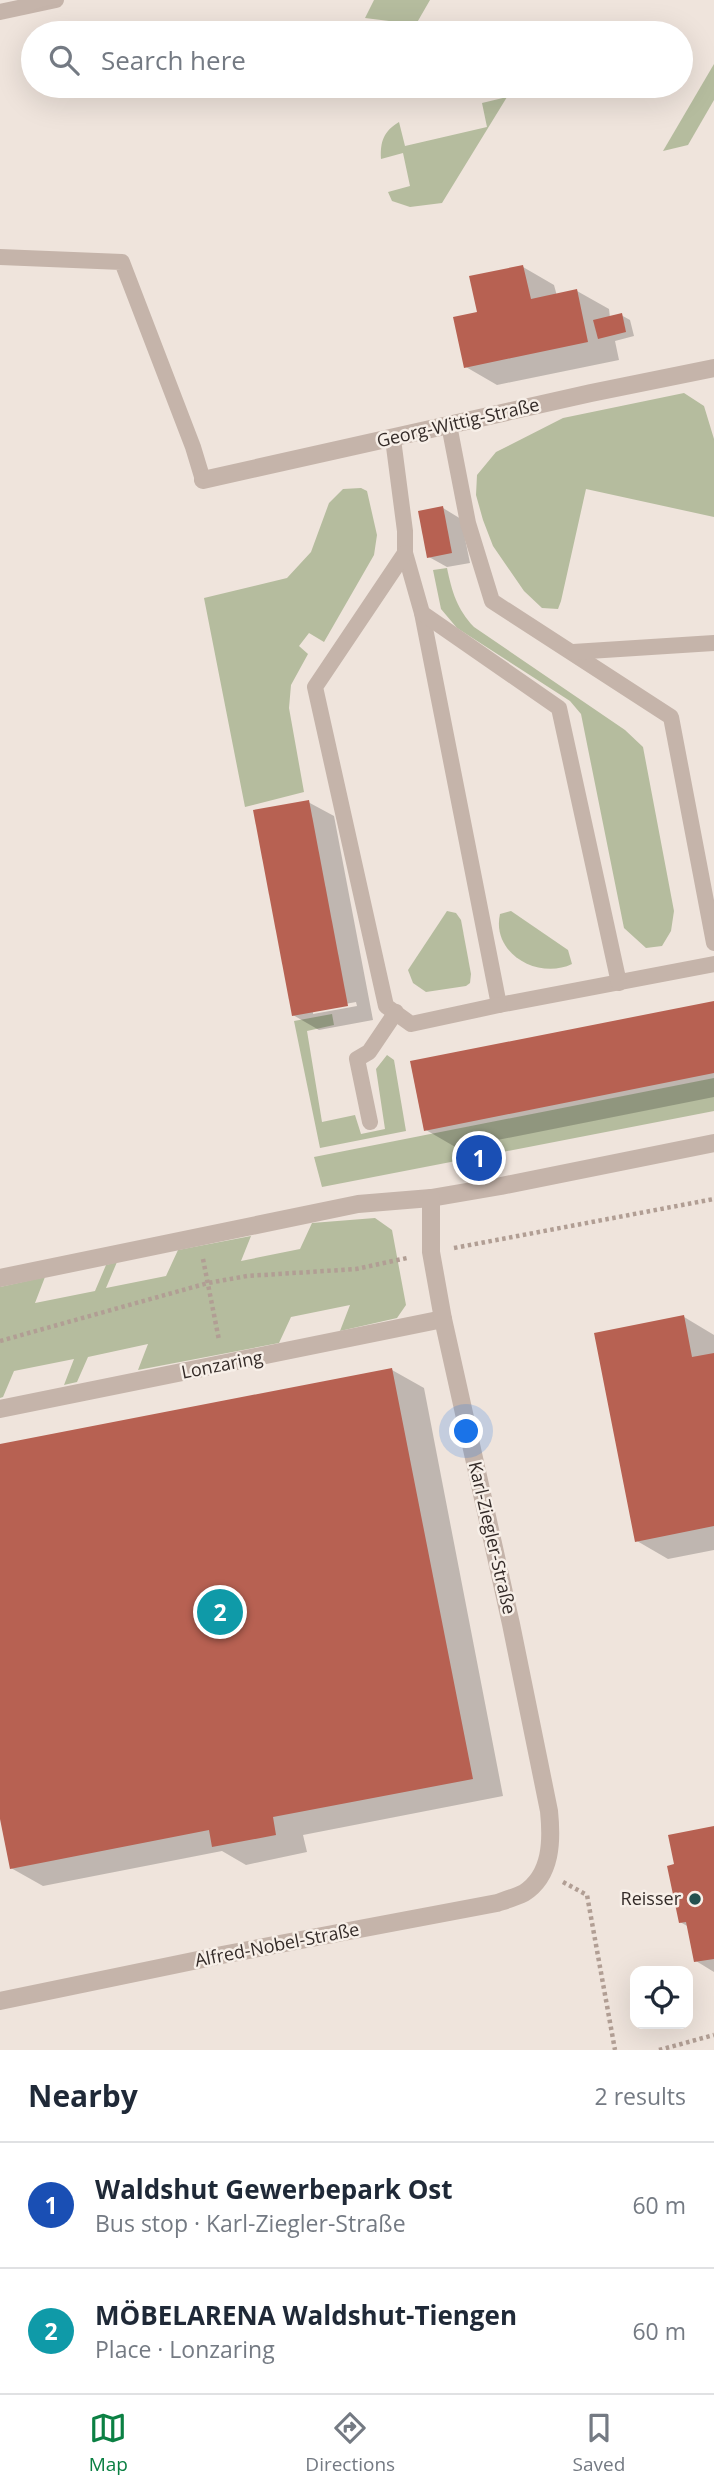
<!DOCTYPE html>
<html lang="en">
<head>
<meta charset="utf-8">
<style>
	body { margin:0; font-family:"Open Sans",sans-serif; background:#f2f2f3; color:#1f2937 }
	.controls { position:absolute; right:21px; bottom:21px; display:grid; overflow:hidden; border-radius:14px; box-shadow:0 7px 28px #0002 }
	.controls button { width:63px; height:63px; display:grid; place-items:center; padding:0; border:0; border-bottom:2px solid #e0e1e3; background:#fff; color:#1f2937; font:35px sans-serif }
	.you { position:absolute; left:467px; top:1432px; width:24px; height:24px; margin:-18px; border:5px solid #fff; border-radius:50%; background:#1a73e8; box-shadow:0 0 0 10px #1a73e833 }
	.badge { display:grid; place-items:center; width:46px; height:46px; border-radius:50%; background:#0b8043; color:#fff; font-size:23px; font-weight:700 }
	.pin { position:absolute; translate:-50% -50%; border:4px solid #fff; box-shadow:0 2px 7px #0006 }
	.list { margin:0; padding:0; list-style:none }
	h2 { display:flex; justify-content:space-between; align-items:center; height:91px; margin:0; padding:0 28px; font-size:30px }
	h2 small { font-size:23px; font-weight:400; color:#747a83 }
	.list li { display:grid; grid-template-columns:46px 1fr auto; gap:21px; align-items:center; box-sizing:border-box; height:126px; padding:0 28px; border-top:2px solid #e0e1e3 }
	.list b { display:block; font-size:26px; white-space:nowrap }
	.list p { margin:0; font-size:23px; white-space:nowrap; color:#747a83 }
	.list em { font-size:23px; font-style:normal; color:#747a83 }
	.icon { flex:none; width:38px; height:38px; fill:none; stroke:currentColor; stroke-width:2; stroke-linecap:round; stroke-linejoin:round }
	.map { position:relative; flex:none; width:714px; height:2050px; overflow:hidden }
	.search { position:absolute; background:#fff; box-shadow:0 7px 28px #0002; left:21px; right:21px; top:21px; height:77px; display:flex; align-items:center; gap:18px; box-sizing:border-box; padding:0 24px; border-radius:38px; color:#747a83; font-size:26px }
	.sheet { height:343px; background:#fff }
	nav { display:flex; justify-content:space-around; align-items:center; box-sizing:border-box; height:98px; border-top:2px solid #e0e1e3; background:#fff; font-size:19px; color:#747a83 }
	nav a { display:grid; justify-items:center; gap:4px }
	nav .on { color:#0b8043 }
	.map>svg:first-child { display:block }
</style>
</head>
<body>
<div class="map">
<svg width="714" height="2050" viewBox="0 0 714 2050">
	<rect width="100%" height="100%" fill="#efe4dc"/>
	<g fill="#b5bc9e">
		<polygon points="374,0 430,0 411,33 388,33 389,21 365,18"/>
		<polygon points="714,64 714,100 688,145 663,151"/>
		<path d="M507,97L442,203L410,207L392,201L388,192L410,186L403,153L381,159C380,141 384,131 399,122L405,146L487,127L482,103Z"/>
		<polygon points="684,393 704,406 714,439 714,517 586,489 561,601 558,609 542,608 524,591 493,546 483,520 476,495 477,475 496,452 563,418"/>
		<polygon points="361,488 367,491 377,535 374,555 324,642 309,633 299,646 308,654 291,685 289,708 304,792 245,807 204,598 287,578 311,552 329,503 343,489"/>
		<path d="M447,568C452,592 457,609 474,627L625,730L643,747L674,911L671,931L662,946L646,948L624,928L581,714L570,701L457,628L441,609L433,570Z"/>
		<polygon points="447,911 456,913 461,920 471,974 470,983 466,986 426,992 413,983 408,970"/>
		<path d="M511,911L568,950L572,964C539,980 491,954 500,914Z"/>
		<polygon points="332,1014 334,1025 307,1031 322,1122 355,1115 361,1134 385,1129 376,1069 387,1055 394,1060 406,1131 320,1148 294,1021"/>
		<polygon points="714,1078 714,1111 322,1187 314,1157"/>
		<polygon points="375,1218 392,1230 406,1305 397,1318 340,1331 350,1305 291,1317 279,1343 138,1370 148,1344 88,1357 77,1382 64,1385 74,1359 14,1371 3,1397 0,1398 0,1287 45,1277 35,1303 95,1291 106,1265 117,1262 106,1288 166,1276 178,1250 251,1236 241,1261 300,1249 312,1223"/>
	</g>
	<g fill="#0003" fill-rule="evenodd">
		<polygon points="523,267 554,285 557,296 577,291 609,309 610,318 621,315 630,320 634,336 615,341 619,360 497,385 466,367 479,314"/>
		<polygon points="443,508 461,519 470,563 447,567 429,557"/>
		<path d="M308,802L334,816L373,1020L319,1030L293,1015ZM356,1002L357,1006L313,1014V1010Z"/>
		<polygon points="714,1002 714,1097 457,1148 426,1130"/>
		<polygon points="684,1317 714,1335 714,1550 668,1559 637,1541"/>
		<polygon points="392,1370 424,1388 503,1796 303,1835 307,1852 246,1865 222,1851 43,1886 11,1868 0,1810 0,1446"/>
		<polygon points="714,1828 714,1972 696,1961 689,1927 680,1922"/>
	</g>
	<g fill="#b76152">
		<polygon points="523,265 531,299 577,289 588,342 464,368 453,317 477,312 469,276"/>
		<polygon points="622,313 626,332 598,339 593,320"/>
		<polygon points="443,506 452,553 427,558 418,511"/>
		<polygon points="309,800 348,1006 292,1016 253,810"/>
		<polygon points="714,1001 714,1073 424,1131 410,1061"/>
		<polygon points="684,1315 692,1357 714,1353 714,1526 635,1542 594,1333"/>
		<polygon points="392,1368 473,1779 273,1817 276,1835 212,1847 209,1830 10,1869 0,1819 0,1444"/>
		<polygon points="714,1826 714,1959 694,1962 686,1922 679,1923 667,1866 674,1864 668,1835"/>
	</g>
	<g fill="none" stroke-linecap="round" stroke-linejoin="round">
		<g stroke="#b19e94" stroke-width="4.5" stroke-dasharray="3.5 3.5" stroke-linecap="butt">
			<polyline points="454,1248 714,1199"/>
			<polyline points="203,1259 219,1340"/>
			<polyline points="0,1341 208,1283 247,1276 356,1269 407,1258"/>
			<polyline points="563,1882 587,1895 615,2050"/>
			<polyline points="659,2050 714,2035"/>
		</g>
		<g stroke="#c5b4aa" stroke-width="16">
			<polyline points="0,12 56,0"/>
			<polyline points="0,257 122,262 193,447 203,480"/>
			<polyline points="449,425 468,523 492,601 671,717 714,943"/>
			<polyline points="393,439 405,531 405,553 422,613 499,1005 714,964"/>
			<polyline points="405,553 315,687 386,1006 411,1024 499,1005"/>
			<polyline points="422,613 559,708 619,983"/>
			<polyline points="573,652 714,643"/>
			<polyline points="370,1122 357,1059 369,1052 396,1012"/>
		</g>
		<g stroke="#c5b4aa" stroke-width="18">
			<polyline points="203,480 591,393 714,368"/>
			<polyline points="0,1278 358,1204 431,1198 501,1186 714,1143"/>
			<polyline points="0,1409 443,1319"/>
			<path d="M0,2001L222,1955L497,1903C506,1900 516,1897 524,1893C552,1875 552,1840 549,1811L511,1624L443,1319L431,1252V1198"/>
		</g>
	</g>
	<circle fill="#23504f" stroke="#f7efe8" stroke-width="2.5" cx="695" cy="1899" r="7"/>
	<g text-anchor="middle" stroke-width="5" stroke-linejoin="round" paint-order="stroke">
		<g font-size="18" fill="#342b28" stroke="#f7efe8">
			<text transform="translate(458 423) rotate(-13)" y="6">Georg-Wittig-Straße</text>
			<text transform="translate(222 1365) rotate(-11)" y="6">Lonzaring</text>
			<text transform="translate(492 1538) rotate(77)" y="6">Karl-Ziegler-Straße</text>
			<text transform="translate(277 1945) rotate(-11)" y="6">Alfred-Nobel-Straße</text>
		</g>
		<g font-size="18" fill="#342b28" stroke="#f7efe8" text-anchor="end">
			<text x="681" y="1905">Reisser</text>
		</g>
	</g>
</svg>
<div class="controls">
<button><svg class="icon" aria-label="locate" viewBox="0 0 24 24"><circle cx="12" cy="12" r="6"/><path d="M12 2v4M12 18v4M2 12h4M18 12h4"/></svg></button>
</div>
<div class="you"></div>
<div class="pin badge" style="left:479px;top:1158px;background:#1a4fb4">1</div>
<div class="pin badge" style="left:220px;top:1612px;background:#0f9aa8">2</div>
<div class="search"><svg class="icon" aria-label="search" viewBox="0 0 24 24"><circle cx="10" cy="10" r="6"/><path d="M15 15l6 6"/></svg>Search here</div>
</div>
<section class="sheet">
<h2>Nearby<small>2 results</small></h2>
<ul class="list">
<li><span class="badge" style="background:#1a4fb4">1</span><div><b>Waldshut Gewerbepark Ost</b><p>Bus stop · Karl-Ziegler-Straße</p></div><em>60 m</em></li>
<li><span class="badge" style="background:#0f9aa8">2</span><div><b>MÖBELARENA Waldshut-Tiengen</b><p>Place · Lonzaring</p></div><em>60 m</em></li>
</ul>
</section>
<nav>
<a class="on"><svg class="icon" aria-label="map" viewBox="0 0 24 24"><path d="M3 6l6-2 6 2 6-2v14l-6 2-6-2-6 2zM9 4v14M15 6v14"/></svg>Map</a>
<a><svg class="icon" aria-label="directions" viewBox="0 0 24 24"><path d="M12 3l9 9-9 9-9-9zM9 14v-3h6M13 9l2 2-2 2"/></svg>Directions</a>
<a><svg class="icon" aria-label="saved" viewBox="0 0 24 24"><path d="M7 4h10v16l-5-4-5 4z"/></svg>Saved</a>
</nav>
</body>
</html>
